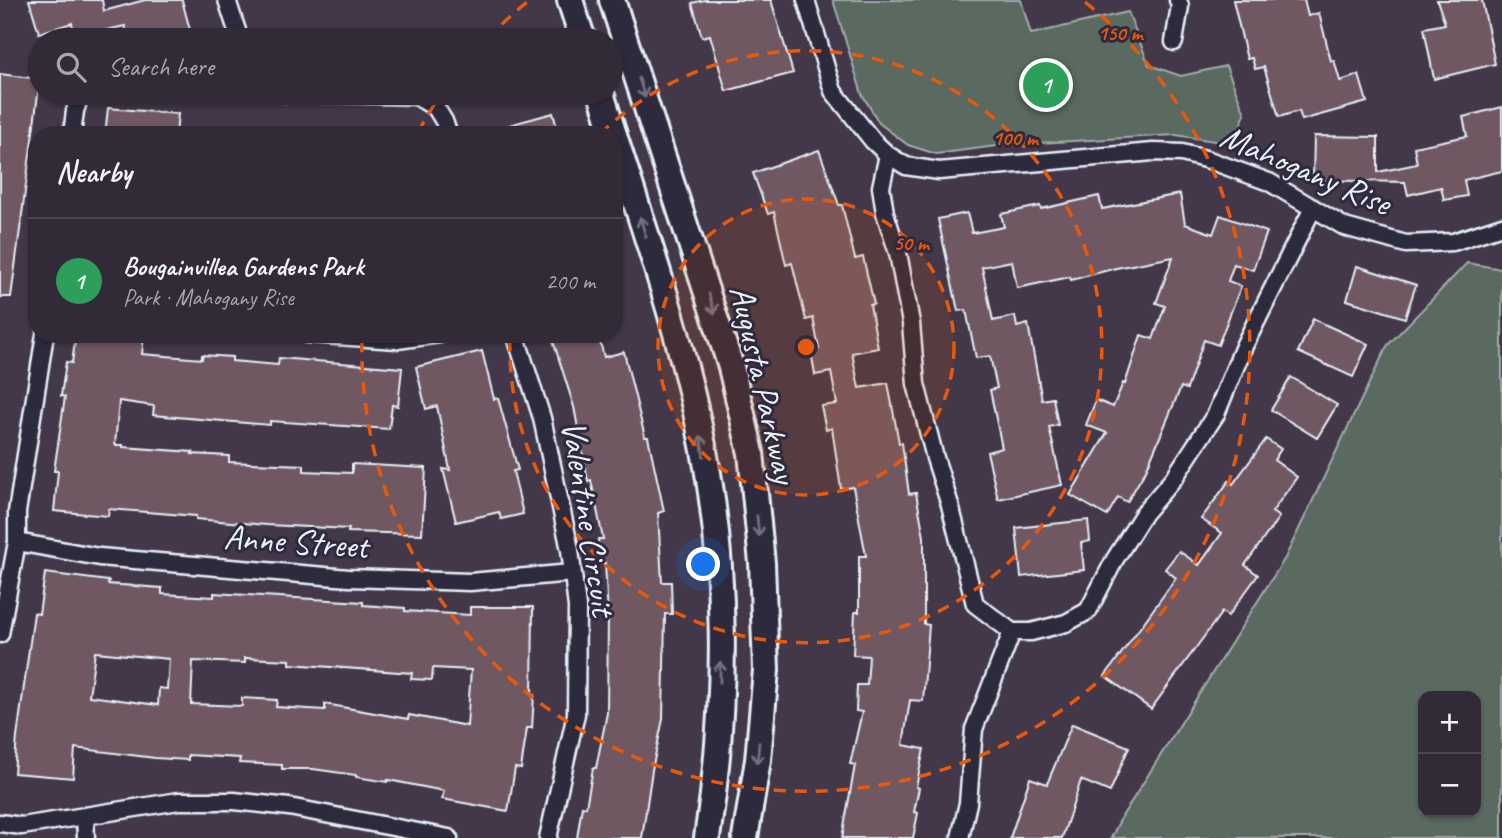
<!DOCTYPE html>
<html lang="en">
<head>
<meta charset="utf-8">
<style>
	body { margin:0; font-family:Caveat,sans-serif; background:#3a323f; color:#f1f3f6 }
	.controls { position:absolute; right:21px; bottom:21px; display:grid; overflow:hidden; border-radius:14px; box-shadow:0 2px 5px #0004 }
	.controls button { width:63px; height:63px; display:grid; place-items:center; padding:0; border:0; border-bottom:2px solid #4d4652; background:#322a37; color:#f1f3f6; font:35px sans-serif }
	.you { position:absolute; left:704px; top:565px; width:24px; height:24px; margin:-18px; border:5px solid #fff; border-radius:50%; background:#1a73e8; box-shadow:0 0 0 10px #1a73e833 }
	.badge { display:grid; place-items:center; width:46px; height:46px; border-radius:50%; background:#d6ab8b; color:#fff; font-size:23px; font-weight:700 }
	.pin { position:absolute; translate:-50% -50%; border:4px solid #fff; box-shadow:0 2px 7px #0006 }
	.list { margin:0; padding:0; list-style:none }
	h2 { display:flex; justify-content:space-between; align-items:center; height:91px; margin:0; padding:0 28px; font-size:30px }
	h2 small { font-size:23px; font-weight:400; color:#a8a7ad }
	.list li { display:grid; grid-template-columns:46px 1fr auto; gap:21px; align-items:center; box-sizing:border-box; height:126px; padding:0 28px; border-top:2px solid #4d4652 }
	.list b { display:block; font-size:26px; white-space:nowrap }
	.list p { margin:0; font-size:23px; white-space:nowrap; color:#a8a7ad }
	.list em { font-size:23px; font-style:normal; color:#a8a7ad }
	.icon { flex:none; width:38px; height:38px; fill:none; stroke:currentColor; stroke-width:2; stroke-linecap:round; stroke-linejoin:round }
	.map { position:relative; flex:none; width:1502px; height:838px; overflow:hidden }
	.search { position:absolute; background:#322a37; box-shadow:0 2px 5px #0004; left:28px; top:28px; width:595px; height:77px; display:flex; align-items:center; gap:18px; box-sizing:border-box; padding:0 24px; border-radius:38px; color:#a8a7ad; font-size:26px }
	.panel { position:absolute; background:#322a37; box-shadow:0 2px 5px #0004; left:28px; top:126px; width:595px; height:217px; border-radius:28px }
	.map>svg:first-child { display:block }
</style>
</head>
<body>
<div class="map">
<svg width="1502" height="838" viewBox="0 0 1502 838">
	<rect width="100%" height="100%" fill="#423849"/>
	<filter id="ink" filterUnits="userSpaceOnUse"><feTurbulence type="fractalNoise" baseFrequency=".0143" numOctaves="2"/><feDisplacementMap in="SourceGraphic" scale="14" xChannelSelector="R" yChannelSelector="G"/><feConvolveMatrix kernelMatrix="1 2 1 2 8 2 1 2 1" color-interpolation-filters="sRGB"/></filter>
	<g filter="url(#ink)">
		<g fill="#5a6a61" stroke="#a1aeac" stroke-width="2" fill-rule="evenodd">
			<polygon points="833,0 1021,0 1031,34 1128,12 1149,65 1181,76 1226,66 1245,114 1233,144 1176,135 1004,145 936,154 908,145 879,123 862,94"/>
			<path d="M1467,263L1502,269V838H1111L1121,818L1285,558L1387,346ZM1423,696H1476V812H1423Z"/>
		</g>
		<g fill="#705964" stroke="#e8f1f8" stroke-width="2" fill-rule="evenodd">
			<polygon points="29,0 102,0 104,11 145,0 182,0 190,30 147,40 129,40 125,26 75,37 72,23 39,33"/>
			<polygon points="704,0 771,0 793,73 726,91 710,35 702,37 692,3"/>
			<polygon points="1233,0 1304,0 1308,16 1319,13 1331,61 1334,60 1340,81 1359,75 1367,102 1302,120 1299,111 1279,117 1264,67 1255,69 1252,58 1247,59"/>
			<polygon points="1437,0 1482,0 1495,64 1434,79 1424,28 1445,24"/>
			<polygon points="0,74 40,79 11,297 0,297"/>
			<polygon points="1502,107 1502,171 1464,180 1467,196 1444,200 1441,187 1408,195 1405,182 1313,180 1314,136 1378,137 1378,172 1417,164 1414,147 1467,136 1463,117"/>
			<polygon points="108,108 178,114 176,135 105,135"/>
			<polygon points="553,113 559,135 492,135 491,130"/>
			<polygon points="819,150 839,205 842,205 855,259 863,257 874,304 870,305 878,348 852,353 859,388 888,383 899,443 902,443 909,494 916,493 924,537 924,624 929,625 923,701 910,700 903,745 924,749 916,787 919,788 914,812 918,813 913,838 842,838 855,765 850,764 862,712 856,711 857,685 867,685 869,656 853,655 855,612 859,612 859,556 866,556 853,487 841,489 832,428 826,430 821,406 837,404 831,372 815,375 811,351 819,349 813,318 806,320 792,263 786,265 774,212 768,214 753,173"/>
			<polygon points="1180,194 1185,224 1213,234 1220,215 1267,232 1253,270 1234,264 1228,281 1241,286 1218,345 1204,340 1187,389 1181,387 1146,470 1127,502 1118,497 1107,516 1070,495 1107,433 1086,425 1096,400 1113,407 1123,383 1125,384 1141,335 1153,339 1165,306 1156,303 1173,257 1116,268 1071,280 1070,277 1017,288 1012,261 982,267 993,321 1015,316 1017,327 1028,324 1042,400 1053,398 1058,425 1049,427 1062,485 998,499 987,452 1002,448 990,390 997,388 990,356 976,358 966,310 958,311 938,219 967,213 972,233 1004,227 1001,214 1040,206 1041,209 1099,196 1102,209"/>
			<polygon points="1357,266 1416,285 1405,318 1347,300"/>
			<polygon points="1313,319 1368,344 1353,377 1298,352"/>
			<polygon points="76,334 125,334 144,337 142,354 202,359 202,355 232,357 232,361 278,365 279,358 402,368 398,406 392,405 389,429 270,421 270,425 153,415 154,406 119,401 115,445 123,445 123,447 193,452 192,454 229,456 229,462 304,465 304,471 352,473 352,464 426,468 422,534 348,532 349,529 267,525 196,519 196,516 109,509 108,516 54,511 58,471 54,471 65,397 61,396 66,362 72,363"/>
			<polygon points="551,334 598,334 604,357 624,352 645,437 648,437 664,511 658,513 662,582 671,582 672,614 665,614 663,719 652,770 642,838 577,838 582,806 586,807 593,768 596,768 607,713 608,616 605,563 600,564 598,539 603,539 591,480 588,481 574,407"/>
			<polygon points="482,351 494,399 498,398 518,470 513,471 523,514 501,519 499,512 456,522 443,469 450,470 437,406 426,409 416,367"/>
			<polygon points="1291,377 1337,405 1317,438 1271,410"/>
			<polygon points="1266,439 1281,449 1274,460 1297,477 1272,512 1279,517 1245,565 1258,575 1228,616 1222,612 1151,709 1105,676 1176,578 1165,569 1179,551 1199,565 1222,533 1201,519 1229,481 1233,484"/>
			<polygon points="1088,520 1090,541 1081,543 1084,570 1021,577 1016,528"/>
			<path d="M45,573L109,581L108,584L162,588V594L214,597V593L363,602V605L405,608V611L470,615V607H533L532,695H534L532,728H527L521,769L515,768L508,811L442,799L444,791L388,780L387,782L356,777V775L313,769H282V765L239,763L240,758L188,755V760L155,758L75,748L73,778L14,773L17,737L34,613L39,614ZM95,652L169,659L167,689L159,688L158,705L89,696ZM245,658L290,660V664L412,673L411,679L432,680L433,668L471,670L467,726L409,715L408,719L325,704V710L276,707L277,700L242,698V706L191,704L193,661L245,663Z"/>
			<polygon points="1072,724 1129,747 1110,792 1081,780 1062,838 1010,838 1030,778 1047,784"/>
		</g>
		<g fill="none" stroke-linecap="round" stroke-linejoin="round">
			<g stroke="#e8f1f8" stroke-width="21">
				<g id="minor">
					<polyline points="227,0 240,40"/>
					<polyline points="806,0 833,91 873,141 888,155 906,166 939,171 1153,152 1182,153 1209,160 1269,182 1345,227 1406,244 1453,242 1502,226"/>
					<polyline points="1174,42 1180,6 1178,0"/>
					<polyline points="284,93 416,96 436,108 444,121 449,135"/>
					<polyline points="72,135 75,111 81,93"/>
					<polyline points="888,155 881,187 885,213 898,253 911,323 916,384 935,458 950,505 975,604 1012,632 1031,632 1066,623 1088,611 1115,559 1144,513 1174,478 1216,414 1244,346 1313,208"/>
					<polyline points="307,334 397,340 440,334"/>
					<polyline points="515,334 542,418 570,550 577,607 576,714 548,838"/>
					<polyline points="17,542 99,557 349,578 470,582 572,573"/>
					<polyline points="0,634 17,542 17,512 45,334"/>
					<polyline points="85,816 86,838"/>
					<polyline points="0,823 22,826 179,801 234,801 289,807 449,838"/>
					<polyline points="960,838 968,803 974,729 1012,632"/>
				</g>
			</g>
			<g stroke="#e8f1f8" stroke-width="30">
				<g id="primary">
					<polyline points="570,0 583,40"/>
					<polyline points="612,0 731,367 751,453 762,563 766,670 758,760 745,838"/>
					<polyline points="601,93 614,135"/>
					<path d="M614,135C645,231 678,327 699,426C728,559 728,703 707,838"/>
				</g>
			</g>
			<use href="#minor" stroke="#2f2a3d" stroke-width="16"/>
			<use href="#primary" stroke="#2f2a3d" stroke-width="24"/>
		</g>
		<defs><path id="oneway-shaft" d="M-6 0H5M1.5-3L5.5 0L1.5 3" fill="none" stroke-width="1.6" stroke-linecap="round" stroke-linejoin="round" transform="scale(1.75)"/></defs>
		<g stroke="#70707e">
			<use href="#oneway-shaft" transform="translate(642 88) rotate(72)"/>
			<use href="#oneway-shaft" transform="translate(643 227) rotate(-107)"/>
			<use href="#oneway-shaft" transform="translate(712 304) rotate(73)"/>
			<use href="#oneway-shaft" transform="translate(702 446) rotate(-99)"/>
			<use href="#oneway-shaft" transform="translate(758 526) rotate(84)"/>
			<use href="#oneway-shaft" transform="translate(720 672) rotate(-90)"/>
			<use href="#oneway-shaft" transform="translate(758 753) rotate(96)"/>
		</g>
	</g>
	<circle cx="806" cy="347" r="148" fill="#e8590c" fill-opacity=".12"/>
	<g fill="none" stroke="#e8590c" stroke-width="3.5" stroke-dasharray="12 9">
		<circle cx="806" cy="347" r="148"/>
		<path d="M600 134A296 296 0 1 1 510 337"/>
		<path d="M418 132A444 444 0 0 1 440 96M487 39A444 444 0 0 1 527 2M1085 2A444 444 0 1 1 362 335"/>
	</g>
	<g text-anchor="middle" stroke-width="6" stroke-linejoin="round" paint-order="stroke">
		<g font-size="35" fill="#e8f1f8" stroke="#2f2a3d">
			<text transform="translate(1306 169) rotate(23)" y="12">Mahogany Rise</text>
			<text transform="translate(764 384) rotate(77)" y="12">Augusta Parkway</text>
			<text transform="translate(589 518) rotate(81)" y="12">Valentine Circuit</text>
			<text transform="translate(296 541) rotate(4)" y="12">Anne Street</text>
		</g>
	</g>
	<circle cx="806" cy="347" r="10" fill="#e8590c" stroke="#2f2a3d" stroke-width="3.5"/>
	<g font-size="21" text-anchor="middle" font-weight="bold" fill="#e8590c" stroke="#2f2a3d" stroke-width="6" stroke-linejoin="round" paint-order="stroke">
		<text x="1120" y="40">150 m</text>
		<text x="1015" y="145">100 m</text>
		<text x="911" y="250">50 m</text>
	</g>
</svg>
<div class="controls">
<button>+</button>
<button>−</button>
</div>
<div class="you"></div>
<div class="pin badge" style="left:1046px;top:85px;background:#2e9e5b">1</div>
<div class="search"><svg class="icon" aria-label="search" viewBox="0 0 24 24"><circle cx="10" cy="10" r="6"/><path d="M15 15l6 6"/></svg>Search here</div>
<section class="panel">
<h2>Nearby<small></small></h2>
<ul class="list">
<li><span class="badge" style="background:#2e9e5b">1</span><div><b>Bougainvillea Gardens Park</b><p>Park · Mahogany Rise</p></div><em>200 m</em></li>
</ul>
</section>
</div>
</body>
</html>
